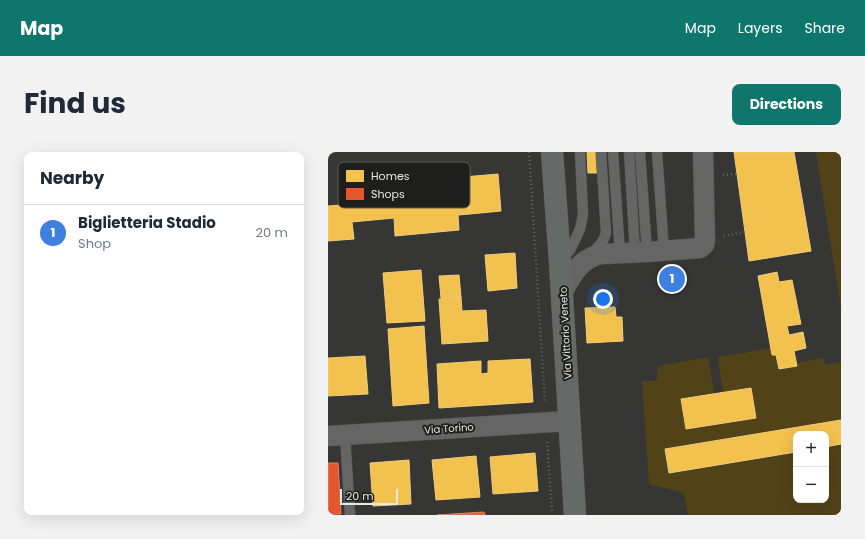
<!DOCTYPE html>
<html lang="en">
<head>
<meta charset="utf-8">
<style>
	body { margin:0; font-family:Poppins,sans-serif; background:#f2f2f3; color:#1f2937 }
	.controls { position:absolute; right:12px; bottom:12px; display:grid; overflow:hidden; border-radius:8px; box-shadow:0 4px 16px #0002 }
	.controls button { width:36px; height:36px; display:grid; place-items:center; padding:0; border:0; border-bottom:1px solid #e0e1e3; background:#fff; color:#1f2937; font:20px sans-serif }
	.scale { position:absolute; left:12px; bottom:10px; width:58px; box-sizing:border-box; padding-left:4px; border:2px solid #e7e9e7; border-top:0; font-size:11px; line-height:14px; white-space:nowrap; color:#e7e9e7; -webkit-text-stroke:3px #1e1f1d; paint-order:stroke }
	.you { position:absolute; left:275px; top:147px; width:14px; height:14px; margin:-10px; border:3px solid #fff; border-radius:50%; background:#1a73e8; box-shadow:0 0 0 6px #1a73e833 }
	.badge { display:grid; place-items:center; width:26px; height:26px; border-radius:50%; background:#0f766e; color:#fff; font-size:13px; font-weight:700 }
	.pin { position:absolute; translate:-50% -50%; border:2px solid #fff; box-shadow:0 1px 4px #0006 }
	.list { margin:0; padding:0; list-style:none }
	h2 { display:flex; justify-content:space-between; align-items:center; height:52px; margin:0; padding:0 16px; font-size:17px }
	h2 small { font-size:13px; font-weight:400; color:#747a83 }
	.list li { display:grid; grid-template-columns:26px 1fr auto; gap:12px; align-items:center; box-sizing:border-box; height:56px; padding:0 16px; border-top:1px solid #e0e1e3 }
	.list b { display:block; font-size:15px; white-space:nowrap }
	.list p { margin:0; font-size:13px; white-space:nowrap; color:#747a83 }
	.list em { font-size:13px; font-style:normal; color:#747a83 }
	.map { position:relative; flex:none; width:513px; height:363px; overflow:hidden; border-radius:8px }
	header { display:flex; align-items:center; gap:24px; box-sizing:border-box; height:56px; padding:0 20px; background:#0f766e; color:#fff }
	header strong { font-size:19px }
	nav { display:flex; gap:22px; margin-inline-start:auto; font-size:14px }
	.intro { display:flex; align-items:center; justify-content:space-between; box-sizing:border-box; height:96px; padding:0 24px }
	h1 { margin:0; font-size:28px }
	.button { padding:10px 18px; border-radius:8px; background:#0f766e; color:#fff; font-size:14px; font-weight:700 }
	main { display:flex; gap:24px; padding:0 24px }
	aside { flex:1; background:#fff; border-radius:8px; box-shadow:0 4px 16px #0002 }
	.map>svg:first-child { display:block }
</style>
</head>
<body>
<header>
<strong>Map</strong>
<nav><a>Map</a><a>Layers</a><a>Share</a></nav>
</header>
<div class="intro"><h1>Find us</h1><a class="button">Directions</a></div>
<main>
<aside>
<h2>Nearby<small></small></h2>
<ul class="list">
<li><span class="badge" style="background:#3f7fe0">1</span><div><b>Biglietteria Stadio</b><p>Shop</p></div><em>20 m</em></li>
</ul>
</aside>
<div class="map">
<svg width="513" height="363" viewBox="0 0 513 363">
	<rect width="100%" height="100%" fill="#363735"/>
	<g fill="#524218" fill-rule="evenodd">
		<polygon points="488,0 513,0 513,156 511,144"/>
		<path d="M443,196L448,203L451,217L469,214L468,211L496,206L497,213L513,210V363H360L356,341L321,332L314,229H329L330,214L380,205L386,242L353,248L358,277L428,266L423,236L395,241L390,205ZM468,282H498V348H468Z"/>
	</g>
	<g fill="#f2c14e" stroke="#efcd7c">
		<polygon points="259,0 269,0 270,21 260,21"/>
		<polygon points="406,0 466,0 483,99 421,109"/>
		<polygon points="170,22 173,59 142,62 140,40 114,43 112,27"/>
		<polygon points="77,32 78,46 140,40 142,62 130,63 131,78 67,84 66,66 24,70 26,87 0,89 0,54 25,52 24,37"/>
		<polygon points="187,101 189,136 160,139 157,103"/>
		<polygon points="93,118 97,169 59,171 55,121"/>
		<polygon points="449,120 451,130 464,128 473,172 459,174 461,183 475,180 478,196 466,199 469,214 451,217 448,203 444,203 430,124"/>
		<polygon points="131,123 133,145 113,146 111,124"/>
		<polygon points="133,145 134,159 158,158 160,189 114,192 111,147"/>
		<polygon points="287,155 288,165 294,165 295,189 259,191 257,156"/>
		<polygon points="96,174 101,251 65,254 60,177"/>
		<polygon points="37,204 40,242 0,244 0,206"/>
		<polygon points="202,207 205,250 111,256 109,212 153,209 153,222 160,221 160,209"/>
		<polygon points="423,236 428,266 358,277 353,247"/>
		<polygon points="513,268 513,292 498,295 498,282 468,282 468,300 341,321 337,297"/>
		<polygon points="207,301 210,339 165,342 162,305"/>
		<polygon points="148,304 152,345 108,348 104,308"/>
		<polygon points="81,308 83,352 45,354 42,311"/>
	</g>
	<g fill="#e4572e" stroke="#e58366">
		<polygon points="351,123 352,128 338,131 337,126"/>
		<polygon points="0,311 10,311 13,362 0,362"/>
		<polygon points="156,360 157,363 109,363"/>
	</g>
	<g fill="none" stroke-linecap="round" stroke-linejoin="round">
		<g stroke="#535452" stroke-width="11">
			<g id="service">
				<polyline points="285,0 292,101"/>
				<polyline points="301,0 307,100"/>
				<polyline points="312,0 319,100"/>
				<polyline points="329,0 336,99"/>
				<polyline points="264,102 275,89 278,81 273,0"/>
				<polyline points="234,108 242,98 247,88 252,77 255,63 252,0"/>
				<polyline points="17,283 22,363"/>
			</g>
		</g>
		<g stroke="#535452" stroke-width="21">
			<g id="minor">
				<path d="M234,141C244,123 252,106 274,102L319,100L372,96L376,93L377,87L375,0"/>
				<polyline points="0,284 242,269"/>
			</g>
		</g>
		<g stroke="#535452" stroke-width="23">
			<polyline id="secondary" points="224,0 232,110 247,363"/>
		</g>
		<g stroke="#626462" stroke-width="2.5" stroke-dasharray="1 3" stroke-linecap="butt">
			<polyline points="201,0 217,251"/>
			<polyline points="395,23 408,22"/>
			<polyline points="396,84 417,80"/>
			<polyline points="219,290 224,359"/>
		</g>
		<use href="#service" stroke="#646564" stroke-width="10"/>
		<use href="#minor" stroke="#646564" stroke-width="20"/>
		<use href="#secondary" stroke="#656967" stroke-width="22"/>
	</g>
	<g text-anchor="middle" stroke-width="4" stroke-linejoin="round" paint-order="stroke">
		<g font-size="10" fill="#e7e9e7" stroke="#1e1f1d">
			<text transform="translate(237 181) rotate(-93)" y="4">Via Vittorio Veneto</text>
			<text transform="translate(121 276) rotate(-4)" y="4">Via Torino</text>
		</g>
	</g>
	<rect x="10" y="10" width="132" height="46" rx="6" fill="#1e1f1d" stroke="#5a5c5a" stroke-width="1"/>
	<rect x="18" y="18" width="18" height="12" fill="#f2c14e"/>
	<rect x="18" y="36" width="18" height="12" fill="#e4572e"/>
	<g font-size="11" fill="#e7e9e7">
		<text x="43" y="28">Homes</text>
		<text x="43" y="46">Shops</text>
	</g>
</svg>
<div class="controls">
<button>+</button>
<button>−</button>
</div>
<div class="scale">20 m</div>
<div class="you"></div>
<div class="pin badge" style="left:344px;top:127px;background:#3f7fe0">1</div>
</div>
</main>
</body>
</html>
